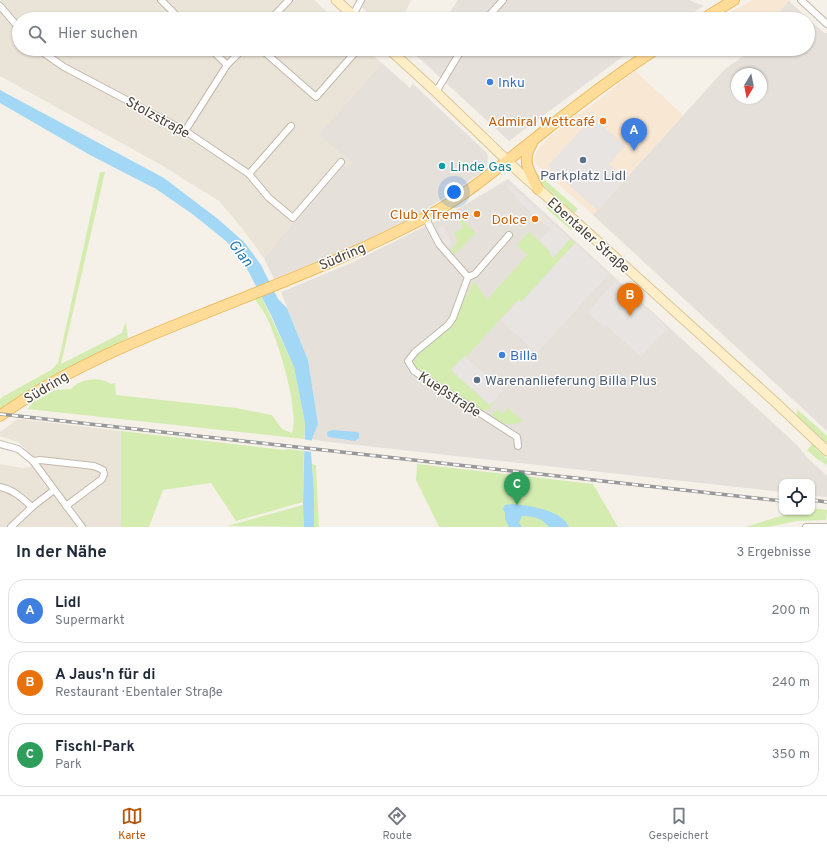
<!DOCTYPE html>
<html lang="de">
<head>
<meta charset="utf-8">
<style>
	body { margin:0; font-family:Overpass,sans-serif; background:#f2f2f3; color:#1f2937 }
	.controls { position:absolute; right:12px; bottom:12px; display:grid; overflow:hidden; border-radius:8px; box-shadow:0 1px 3px #0004 }
	.controls button { width:36px; height:36px; display:grid; place-items:center; padding:0; border:0; border-bottom:1px solid #e0e1e3; background:#fff; color:#1f2937; font:20px sans-serif }
	.compass { position:absolute; left:731px; top:68px; width:36px; height:36px; border-radius:50%; background:#fff; box-shadow:0 1px 3px #0004; rotate:190deg }
	.you { position:absolute; left:454px; top:192px; width:14px; height:14px; margin:-10px; border:3px solid #fff; border-radius:50%; background:#1a73e8; box-shadow:0 0 0 6px #1a73e833 }
	.badge { display:grid; place-items:center; width:26px; height:26px; border-radius:50%; background:#b45309; color:#fff; font-size:13px; font-weight:700 }
	.pin { position:absolute; translate:-50% -33px; filter:drop-shadow(0 1px 2px #0008) }
	.pin::after { content:''; position:absolute; top:21px; width:14px; height:12px; background:inherit; clip-path:polygon(0 0,100% 0,50% 100%) }
	.list { margin:0; padding:0; list-style:none }
	h2 { display:flex; justify-content:space-between; align-items:center; height:52px; margin:0; padding:0 16px; font-size:17px }
	h2 small { font-size:13px; font-weight:400; color:#747a83 }
	.list li { display:grid; grid-template-columns:26px 1fr auto; gap:12px; align-items:center; box-sizing:border-box; height:64px; margin:0 8px 8px; padding:0 8px; border:1px solid #e0e1e3; border-radius:16px }
	.list b { display:block; font-size:15px; white-space:nowrap }
	.list p { margin:0; font-size:13px; white-space:nowrap; color:#747a83 }
	.list em { font-size:13px; font-style:normal; color:#747a83 }
	.icon { flex:none; width:22px; height:22px; fill:none; stroke:currentColor; stroke-width:2; stroke-linecap:round; stroke-linejoin:round }
	.map { position:relative; flex:none; width:827px; height:527px; overflow:hidden }
	.search { position:absolute; background:#fff; box-shadow:0 1px 3px #0004; left:12px; right:12px; top:12px; height:44px; display:flex; align-items:center; gap:10px; box-sizing:border-box; padding:0 14px; border-radius:22px; color:#747a83; font-size:15px }
	.sheet { height:268px; background:#fff }
	nav { display:flex; justify-content:space-around; align-items:center; box-sizing:border-box; height:56px; border-top:1px solid #e0e1e3; background:#fff; font-size:11px; color:#747a83 }
	nav a { display:grid; justify-items:center; gap:2px }
	nav .on { color:#b45309 }
	.map>svg:first-child { display:block }
</style>
</head>
<body>
<div class="map">
<svg width="827" height="527" viewBox="0 0 827 527">
	<rect width="100%" height="100%" fill="#f5f1e9"/>
	<g fill="#eae3d7">
		<polygon points="0,0 314,0 335,19 19,19 19,49 367,49 382,63 318,135 352,162 349,166 342,165 264,258 241,227 219,201 163,166 0,76"/>
		<polygon points="354,0 411,0 402,19 375,19"/>
		<polygon points="18,419 121,431 121,527 0,527 0,464 23,468 33,466 33,456 18,442 0,436 0,432"/>
	</g>
	<g fill="#f8e7d3">
		<polygon points="752,0 787,0 789,1 773,19 726,19 724,16"/>
		<polygon points="635,71 683,115 593,215 536,164 534,160 536,153 548,138 577,115 590,107"/>
	</g>
	<g fill="#e5e0da" fill-rule="evenodd">
		<polygon points="458,0 689,0 704,6 681,19 445,19"/>
		<path d="M789,1L824,33H827V431L593,215L725,69L746,54L744,49H808V19H773ZM737,74H761V98H737Z"/>
		<polygon points="409,49 633,49 509,141"/>
		<polygon points="382,63 410,88 413,84 486,152 488,156 487,165 482,172 421,213 358,244 274,279 264,258 342,165 349,166 352,162 318,135"/>
		<polygon points="508,179 797,445 805,455 827,476 827,497 812,496 812,482 782,482 782,492 321,441 312,439 318,424 308,360 281,292 349,264 446,216"/>
	</g>
	<g fill="#d4ecb0">
		<polygon points="532,169 578,209 574,213 533,176"/>
		<polygon points="100,172 105,172 61,364 122,333 124,326 126,323 128,338 54,376 0,410 0,399 4,396 51,370 58,363"/>
		<polygon points="549,205 573,227 571,230 546,208"/>
		<polygon points="454,212 476,233 454,255 451,252 458,240 454,233 463,228"/>
		<polygon points="529,232 551,252 553,258 570,239 575,243 521,302 518,300 466,357 464,356 451,370 489,405 493,401 494,403 488,410 480,410 415,370 413,363 417,358 417,353 449,327 474,281 487,300 527,255 517,245"/>
		<path d="M261,296L294,367L305,423L304,439L28,409L32,403L55,390L71,389C80,378 100,376 111,384L115,383L116,395L236,408L272,415L282,429L292,433C300,411 277,336 265,314C262,309 258,304 255,299Z"/>
		<path d="M508,408L523,421C512,426 498,426 492,414L497,409L503,414Z"/>
		<polygon points="797,409 827,436 827,444 797,416"/>
		<polygon points="121,431 284,450 288,449 304,451 303,502 236,521 211,483 163,490 149,527 121,527"/>
		<polygon points="812,444 816,446 815,448 827,459 827,465 817,459 807,450"/>
		<polygon points="312,464 316,465 319,527 314,527 314,491"/>
		<polygon points="417,464 593,484 618,527 439,527 416,480"/>
		<polygon points="303,505 304,527 227,526"/>
		<polygon points="812,508 827,510 826,520 797,521 768,527 745,527 794,512 812,512"/>
	</g>
	<g fill="#e7e4e1">
		<polygon points="593,117 625,146 609,164 625,179 597,210 548,166"/>
		<polygon points="510,185 570,239 553,258 549,254 551,252 539,241 550,229 514,197 515,195 507,188"/>
		<polygon points="443,226 451,242 451,245 448,249 437,229"/>
		<polygon points="575,243 609,274 537,353 500,320 519,300 522,302"/>
		<polygon points="616,280 668,328 641,357 605,325 604,327 587,312"/>
		<polygon points="465,356 503,390 490,405 451,370"/>
	</g>
	<g fill="#a2d7f5">
		<polygon points="0,90 164,178 218,219 245,243 261,265 278,299 287,308 308,360 318,424 312,439 311,453 314,491 314,527 304,527 303,505 305,423 294,367 271,315 244,263 226,241 191,213 156,189 90,155 0,103"/>
		<polygon points="332,430 357,432 359,433 359,438 355,441 329,437 327,435 327,432"/>
		<path d="M511,504C528,505 562,510 569,527H549C541,518 534,516 522,516L519,523L522,527H509L505,519V513L503,509L505,505Z"/>
	</g>
	<polygon fill="#f5f1e9" points="302,439 314,441 313,452 302,451"/>
	<g fill="none" stroke-linecap="round" stroke-linejoin="round">
		<g stroke="#c2b8ab" stroke-width="8">
			<g id="street">
				<polyline points="161,0 180,19"/>
				<polyline points="801,0 827,24"/>
				<polyline points="0,6 19,28"/>
				<polyline points="353,15 361,0"/>
				<polyline points="271,19 289,0"/>
				<polyline points="486,19 503,0"/>
				<polyline points="38,49 64,67 187,132 249,174 268,197 293,218 341,162"/>
				<polyline points="211,49 227,65"/>
				<polyline points="261,49 316,97 358,49"/>
				<polyline points="436,92 462,49"/>
				<polyline points="185,131 227,65 243,49"/>
				<polyline points="249,174 291,126"/>
				<polyline points="425,217 439,244 468,277 453,318 448,325 415,352 408,361 414,371 517,437 518,446"/>
				<polyline points="468,277 475,274 509,235"/>
				<polyline points="0,444 18,449 33,461 82,527"/>
				<polyline points="33,461 40,460 94,466 103,470 104,474 102,479 66,506"/>
				<path d="M0,487C14,490 22,498 32,507"/>
				<polyline points="11,527 32,507 54,490"/>
				<polyline points="806,527 827,527"/>
			</g>
		</g>
		<g stroke="#dbc698" stroke-width="11">
			<g id="secondary">
				<polyline points="336,0 357,19"/>
				<polyline points="389,49 436,92 519,172 575,221 774,401 827,451"/>
			</g>
		</g>
		<g stroke="#ecbb61" stroke-width="12">
			<g id="primary">
				<polyline points="703,19 734,0"/>
				<path d="M532,143C521,161 529,171 538,189"/>
				<path d="M0,416C62,371 132,342 203,314C278,284 354,255 426,217C467,195 501,165 537,137C575,106 615,76 656,49"/>
			</g>
		</g>
		<use href="#street" stroke="#fff" stroke-width="6"/>
		<use href="#secondary" stroke="#ffefc9" stroke-width="9"/>
		<use href="#primary" stroke="#ffdd98" stroke-width="10"/>
		<g stroke="#989898" stroke-width="3.5">
			<g id="rail">
				<polyline points="0,414 782,501"/>
				<polyline points="812,500 827,502"/>
			</g>
		</g>
		<use href="#rail" stroke="#fff" stroke-width="2" stroke-dasharray="6" stroke-linecap="butt"/>
	</g>
	<g fill="#3f7fe0" stroke="#fff" stroke-width="1.5">
		<circle cx="490" cy="82" r="4"/>
		<circle cx="502" cy="355" r="4"/>
	</g>
	<g fill="#e8710a" stroke="#fff" stroke-width="1.5">
		<circle cx="603" cy="121" r="4"/>
		<circle cx="477" cy="214" r="4"/>
		<circle cx="535" cy="219" r="4"/>
	</g>
	<g fill="#5c6f8a" stroke="#fff" stroke-width="1.5">
		<circle cx="583" cy="160" r="4"/>
		<circle cx="477" cy="380" r="4"/>
	</g>
	<circle fill="#0f9aa8" stroke="#fff" stroke-width="1.5" cx="442" cy="166" r="4"/>
	<g text-anchor="middle" stroke-width="3" stroke-linejoin="round" paint-order="stroke">
		<g font-size="14" fill="#366cbe" stroke="#fff" text-anchor="start">
			<text x="498" y="87">Inku</text>
			<text x="510" y="360">Billa</text>
		</g>
		<g font-size="14" fill="#4a4137" stroke="#fff">
			<text transform="translate(158 117) rotate(29)" y="5">Stolzstraße</text>
			<text transform="translate(589 235) rotate(42)" y="5">Ebentaler Straße</text>
			<text transform="translate(342 256) rotate(-23)" y="5">Südring</text>
			<text transform="translate(46 387) rotate(-31)" y="5">Südring</text>
			<text transform="translate(450 394) rotate(33)" y="5">Kueßstraße</text>
		</g>
		<g font-size="14" fill="#c56008" stroke="#fff" text-anchor="end">
			<text x="595" y="126">Admiral Wettcafé</text>
			<text x="469" y="219">Club XTreme</text>
			<text x="527" y="224">Dolce</text>
		</g>
		<g font-size="14" fill="#0d838f" stroke="#fff" text-anchor="start">
			<text x="450" y="171">Linde Gas</text>
		</g>
		<g font-size="14" fill="#4e5e75" stroke="#fff">
			<text x="583" y="180">Parkplatz Lidl</text>
			<text x="485" y="385" text-anchor="start">Warenanlieferung Billa Plus</text>
		</g>
		<g font-size="15" font-style="italic" fill="#267aad" stroke="#fff">
			<text transform="translate(241 253) rotate(52)" y="5">Glan</text>
		</g>
	</g>
</svg>
<div class="controls">
<button><svg class="icon" aria-label="locate" viewBox="0 0 24 24"><circle cx="12" cy="12" r="6"/><path d="M12 2v4M12 18v4M2 12h4M18 12h4"/></svg></button>
</div>
<svg class="compass" viewBox="-18 -18 36 36"><path d="M0-13l5 13h-10z" fill="#e53935"/><path d="M0 13l5-13h-10z" fill="#747a83"/></svg>
<div class="you"></div>
<div class="pin badge" style="left:634px;top:151px;background:#3f7fe0">A</div>
<div class="pin badge" style="left:630px;top:316px;background:#e8710a">B</div>
<div class="pin badge" style="left:517px;top:505px;background:#2e9e5b">C</div>
<div class="search"><svg class="icon" aria-label="search" viewBox="0 0 24 24"><circle cx="10" cy="10" r="6"/><path d="M15 15l6 6"/></svg>Hier suchen</div>
</div>
<section class="sheet">
<h2>In der Nähe<small>3 Ergebnisse</small></h2>
<ul class="list">
<li><span class="badge" style="background:#3f7fe0">A</span><div><b>Lidl</b><p>Supermarkt</p></div><em>200 m</em></li>
<li><span class="badge" style="background:#e8710a">B</span><div><b>A Jaus'n für di</b><p>Restaurant · Ebentaler Straße</p></div><em>240 m</em></li>
<li><span class="badge" style="background:#2e9e5b">C</span><div><b>Fischl-Park</b><p>Park</p></div><em>350 m</em></li>
</ul>
</section>
<nav>
<a class="on"><svg class="icon" aria-label="map" viewBox="0 0 24 24"><path d="M3 6l6-2 6 2 6-2v14l-6 2-6-2-6 2zM9 4v14M15 6v14"/></svg>Karte</a>
<a><svg class="icon" aria-label="directions" viewBox="0 0 24 24"><path d="M12 3l9 9-9 9-9-9zM9 14v-3h6M13 9l2 2-2 2"/></svg>Route</a>
<a><svg class="icon" aria-label="saved" viewBox="0 0 24 24"><path d="M7 4h10v16l-5-4-5 4z"/></svg>Gespeichert</a>
</nav>
</body>
</html>
